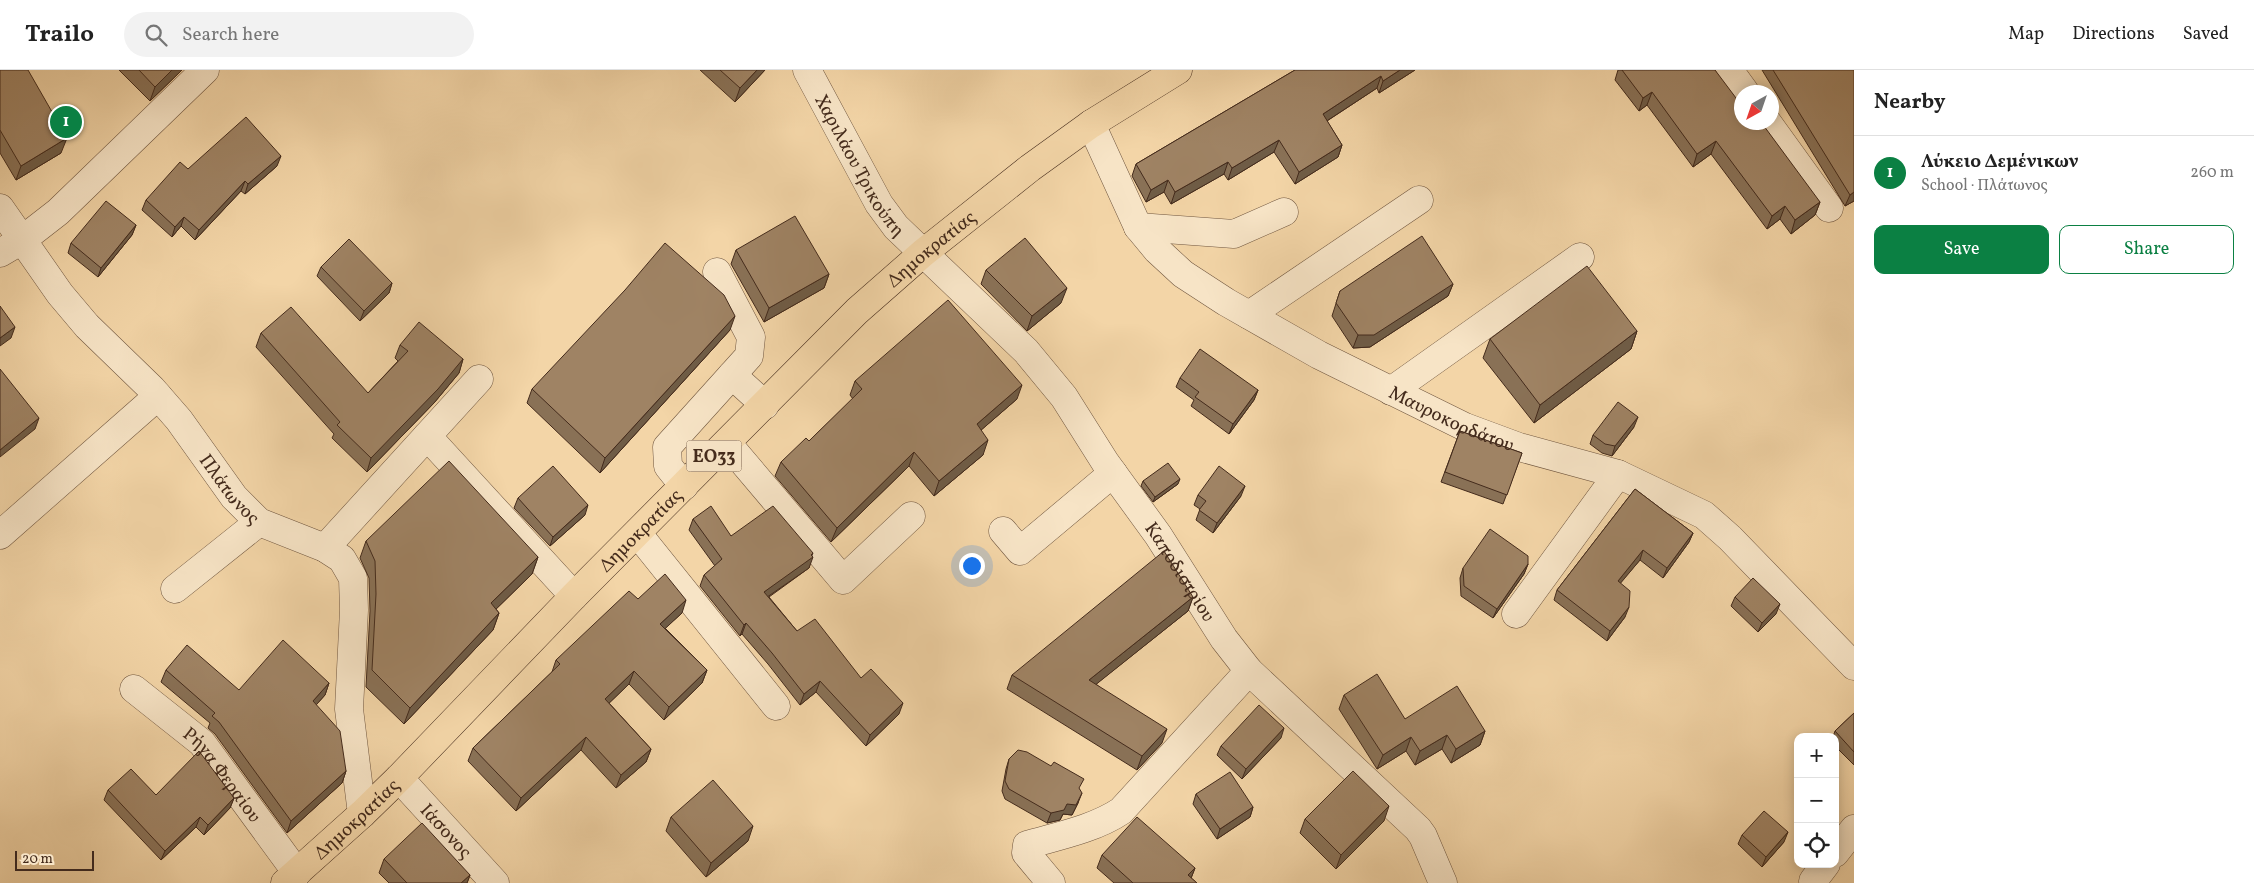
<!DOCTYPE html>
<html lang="en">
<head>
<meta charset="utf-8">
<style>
	body { margin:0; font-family:Vollkorn,serif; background:#f2f2f2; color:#222 }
	.controls { position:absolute; right:15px; bottom:15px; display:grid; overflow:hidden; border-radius:10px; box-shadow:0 2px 12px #0003 }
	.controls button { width:45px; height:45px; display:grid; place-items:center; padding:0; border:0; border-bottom:1px solid #e0e0e0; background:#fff; color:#222; font:25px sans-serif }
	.compass { position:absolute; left:1734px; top:15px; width:45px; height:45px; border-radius:50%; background:#fff; box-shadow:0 2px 12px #0003; rotate:220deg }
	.scale { position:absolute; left:15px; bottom:12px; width:79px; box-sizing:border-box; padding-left:5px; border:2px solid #442b1c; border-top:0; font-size:14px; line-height:18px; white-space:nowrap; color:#442b1c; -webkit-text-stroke:4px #f7e4c6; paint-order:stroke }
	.you { position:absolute; left:971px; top:495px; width:18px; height:18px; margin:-12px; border:4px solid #fff; border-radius:50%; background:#1a73e8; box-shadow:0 0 0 8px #1a73e833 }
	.badge { display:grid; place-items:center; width:32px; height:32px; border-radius:50%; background:#0b8043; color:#fff; font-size:16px; font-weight:700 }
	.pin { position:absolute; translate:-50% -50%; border:2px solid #fff; box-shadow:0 1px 5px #0006 }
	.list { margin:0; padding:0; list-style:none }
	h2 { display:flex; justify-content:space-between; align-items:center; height:65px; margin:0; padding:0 20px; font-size:21px }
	h2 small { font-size:16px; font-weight:400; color:#767676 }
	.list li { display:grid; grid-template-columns:32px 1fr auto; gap:15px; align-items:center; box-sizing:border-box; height:75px; padding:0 20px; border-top:1px solid #e0e0e0 }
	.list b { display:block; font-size:19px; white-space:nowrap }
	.list p { margin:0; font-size:16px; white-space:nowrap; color:#767676 }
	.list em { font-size:16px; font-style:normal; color:#767676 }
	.actions { display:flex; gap:10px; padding:15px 20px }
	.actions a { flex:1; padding:11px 0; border:1px solid #0b8043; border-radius:10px; text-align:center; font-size:18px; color:#0b8043 }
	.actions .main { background:#0b8043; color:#fff }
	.icon { flex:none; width:28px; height:28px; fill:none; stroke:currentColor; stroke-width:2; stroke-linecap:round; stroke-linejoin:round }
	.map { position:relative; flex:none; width:1854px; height:813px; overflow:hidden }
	header { display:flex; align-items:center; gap:30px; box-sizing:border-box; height:70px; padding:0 25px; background:#fff; border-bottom:1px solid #e0e0e0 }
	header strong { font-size:24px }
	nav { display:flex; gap:28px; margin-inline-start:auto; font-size:18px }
	.search { width:350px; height:45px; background:#f2f2f2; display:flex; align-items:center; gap:12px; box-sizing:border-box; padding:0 18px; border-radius:28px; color:#767676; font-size:19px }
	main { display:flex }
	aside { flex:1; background:#fff }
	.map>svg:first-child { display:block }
</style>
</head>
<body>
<header>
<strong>Trailo</strong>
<div class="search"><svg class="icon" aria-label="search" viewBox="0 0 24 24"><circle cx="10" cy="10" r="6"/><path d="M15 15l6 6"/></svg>Search here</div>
<nav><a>Map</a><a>Directions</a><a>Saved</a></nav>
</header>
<main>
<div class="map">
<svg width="1854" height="813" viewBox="0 0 1854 813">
	<rect width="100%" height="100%" fill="#f3d5a7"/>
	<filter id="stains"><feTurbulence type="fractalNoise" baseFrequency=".004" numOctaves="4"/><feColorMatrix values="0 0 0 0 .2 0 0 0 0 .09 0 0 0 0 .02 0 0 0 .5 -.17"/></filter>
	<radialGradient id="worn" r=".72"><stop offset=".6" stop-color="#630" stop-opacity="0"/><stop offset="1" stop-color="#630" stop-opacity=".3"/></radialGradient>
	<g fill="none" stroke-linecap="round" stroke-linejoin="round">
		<g stroke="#70563f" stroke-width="29">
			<g id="minor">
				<path id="s1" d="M807,0L879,134L896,157L1026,281L1064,327L1105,392L1158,465L1224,569L1249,601L1418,759L1423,766L1443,813"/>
				<polyline points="1729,0 1745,22"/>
				<polyline points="1767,52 1829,138"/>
				<path id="s2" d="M1091,54L1138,157L1157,180L1183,204L1226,232L1319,285L1465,357L1519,377L1618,404L1704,445L1730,468L1854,596"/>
				<path id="s3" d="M0,138L60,224L87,256L152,319L179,350L234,427L259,452L325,478L342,489L353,508L354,540L349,639L362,744"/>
				<polyline points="1138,157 1234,164 1284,142"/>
				<polyline points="0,183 22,170 58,142 205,0"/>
				<polyline points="1249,245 1419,130"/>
				<polyline points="732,305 765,335"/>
				<polyline points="1391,321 1580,187"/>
				<polyline points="427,366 574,526"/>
				<polyline points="727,373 843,510 911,446"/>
				<polyline points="684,416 668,396 667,377 749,286 751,267 717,202"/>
				<polyline points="1003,461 1020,481 1113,403"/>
				<polyline points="638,464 776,636"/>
				<polyline points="0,465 158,326"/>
				<polyline points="325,478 479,309"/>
				<polyline points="175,519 259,452"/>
				<polyline points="1516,544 1618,404"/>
				<path id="s4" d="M134,619L202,673L297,803"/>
				<path id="s5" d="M399,708L495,813"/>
				<polyline points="1835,783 1854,759"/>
				<polyline points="1813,811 1826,794"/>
				<path d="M1051,813L1026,783L1027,775C1058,766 1094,759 1121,741L1249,601"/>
			</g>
		</g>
		<g stroke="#442b1c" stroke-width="29">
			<g id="major">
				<path id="s6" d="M285,813L362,744L399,708L574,526L857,241L923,183L1030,98L1091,54L1178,0"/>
			</g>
		</g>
		<use href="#minor" stroke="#f7e4c6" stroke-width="28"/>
		<use href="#major" stroke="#f3d5a7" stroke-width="28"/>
	</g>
	<g fill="#897156" stroke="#442b1c">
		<polygon points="0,0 61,83 16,110 0,83"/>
		<polygon points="119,0 182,0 150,31"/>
		<polygon points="700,0 765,0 735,32"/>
		<polygon points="1295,0 1415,0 1379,23 1377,18 1327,51 1342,75 1338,87 1295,114 1274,82 1228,110 1224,104 1171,134 1164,122 1146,132 1132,106 1136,94"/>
		<polygon points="1618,0 1715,0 1742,52 1820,132 1815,145 1791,164 1780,149 1767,159 1711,84 1693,97 1647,35 1639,41 1615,10"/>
		<polygon points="1762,0 1854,0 1854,131 1845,136"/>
		<polygon points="277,96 245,124 241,121 195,170 181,156 172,167 142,140 146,130 188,99"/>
		<polygon points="136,155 132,165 98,207 68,183 71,173"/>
		<polygon points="736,180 829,204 824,218 764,252 731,194"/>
		<polygon points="321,197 392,213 389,223 360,251 317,206"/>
		<polygon points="986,200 1061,233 1027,261 981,214"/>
		<polygon points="1453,214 1448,226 1370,277 1353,278 1332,246 1340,221"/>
		<polygon points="730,260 600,403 527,333 532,319"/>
		<polygon points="1637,261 1631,279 1534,353 1483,288 1490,269"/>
		<polygon points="261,263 368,323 398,291 395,288 400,275 463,289 459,303 434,333 367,402 332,368 334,364 256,277"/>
		<polygon points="1180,308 1258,320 1254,330 1229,364 1191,336 1194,330 1176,317"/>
		<polygon points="855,311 1017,329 981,360 983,385 934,426 909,396 831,472 775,406 781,392 809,371 853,329 850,325"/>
		<polygon points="1634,357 1612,386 1602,383 1590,374 1593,365"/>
		<polygon points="1460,361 1522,383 1503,434 1441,412"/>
		<polygon points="1143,411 1178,414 1153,432 1141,416"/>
		<polygon points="1635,419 1693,463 1689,472 1663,508 1640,490 1620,513 1625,547 1607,571 1554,530 1557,520"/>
		<polygon points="1198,425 1241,426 1213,463 1196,450 1200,439 1194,435"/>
		<polygon points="518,428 585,445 550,476 514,438"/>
		<polygon points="693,449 731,466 812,486 809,498 769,527 797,561 861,608 899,644 866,676 816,622 800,635 768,594 742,564 740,566 700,516 704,505 715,496 689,460"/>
		<polygon points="366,471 538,487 532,504 496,539 499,543 493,560 404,654 366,617 370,541 369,508 360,488"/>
		<polygon points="1528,494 1524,504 1493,548 1461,526 1460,508 1463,498"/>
		<polygon points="1193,527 1188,541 1096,614 1162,673 1137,700 1007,619 1012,605"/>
		<polygon points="1735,527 1776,544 1758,562 1731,536"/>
		<polygon points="638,529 682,543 665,558 707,600 702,613 664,650 629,614 609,633 651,679 646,692 616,718 581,680 516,741 468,691 473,678 552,602 556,590"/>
		<polygon points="166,600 239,620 329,613 325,625 316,635 346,701 342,713 287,763 215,664 208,658 210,653 161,612"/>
		<polygon points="1344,625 1405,649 1485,661 1480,675 1451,693 1442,679 1415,695 1406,681 1377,699 1339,639"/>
		<polygon points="1854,643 1854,695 1835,676 1835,667 1833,667 1835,661"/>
		<polygon points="1281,668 1242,709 1217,685 1221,676"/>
		<polygon points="1009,689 1080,720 1078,733 1072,745 1063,744 1060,750 1047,753 1005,729 1002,721 1006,699"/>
		<polygon points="108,720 156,725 234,728 230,738 204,765 196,757 161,790 104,730"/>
		<polygon points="1196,724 1253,737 1250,747 1217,769 1193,734"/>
		<polygon points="671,747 748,771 706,807 666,761"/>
		<polygon points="1305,749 1384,751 1336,799 1300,763"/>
		<polygon points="1742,765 1784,772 1762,797 1738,774"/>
		<polygon points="1102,785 1195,798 1191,808 1197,813 1114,813 1097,798"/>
		<polygon points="384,789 470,805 467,813 389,813 379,803"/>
	</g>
	<g fill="#6f5c46" stroke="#442b1c">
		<polygon points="172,0 182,0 150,31 155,17"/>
		<polygon points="757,0 765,0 735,32 740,18"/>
		<polygon points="1400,0 1415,0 1379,23 1383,11"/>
		<polygon points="1381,6 1377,18 1319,56 1323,44"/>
		<polygon points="1652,22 1647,35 1639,41 1643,28"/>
		<polygon points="67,68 61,83 16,110 21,96"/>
		<polygon points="1279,70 1274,82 1228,110 1232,98"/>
		<polygon points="1716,71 1711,84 1693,97 1697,84"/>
		<polygon points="1342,75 1338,87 1295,114 1299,102"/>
		<polygon points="281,86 277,96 245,124 248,114"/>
		<polygon points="1228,92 1224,104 1171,134 1175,122"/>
		<polygon points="1168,110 1164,122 1146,132 1151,120"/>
		<polygon points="245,111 241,121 195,170 199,160"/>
		<polygon points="1854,122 1854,131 1845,136 1850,125"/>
		<polygon points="1820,132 1815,145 1791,164 1795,150"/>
		<polygon points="1785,136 1780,149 1767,159 1772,146"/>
		<polygon points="184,147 181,156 172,167 175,157"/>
		<polygon points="136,155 132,165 98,207 101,198"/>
		<polygon points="829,204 824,218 764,252 769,238"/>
		<polygon points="392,213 389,223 360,251 364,241"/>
		<polygon points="1453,214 1448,226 1370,277 1353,278 1358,265"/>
		<polygon points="1067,218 1061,233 1027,261 1032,246"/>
		<polygon points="735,246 730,260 600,403 605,388"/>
		<polygon points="15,257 11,268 0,276 0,268"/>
		<polygon points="1637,261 1631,279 1534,353 1540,335"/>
		<polygon points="463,289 459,303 434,333 367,402 371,388"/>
		<polygon points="1022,315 1017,329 972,368 977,354"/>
		<polygon points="1258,320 1254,330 1229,364 1233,354"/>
		<polygon points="1638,347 1634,357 1612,386 1615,376"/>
		<polygon points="39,348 35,359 0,387 0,380"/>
		<polygon points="988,370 983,385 934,426 939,411"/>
		<polygon points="914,382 909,396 831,472 837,458"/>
		<polygon points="1180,409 1178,414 1153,432 1155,427"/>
		<polygon points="1245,416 1241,426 1213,463 1217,453"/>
		<polygon points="588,435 585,445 550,476 553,467"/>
		<polygon points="1693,463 1689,472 1663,508 1667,498"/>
		<polygon points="1643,480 1640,490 1614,521 1618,511"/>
		<polygon points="813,483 811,488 813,487 809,498 760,532 764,522"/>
		<polygon points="538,487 532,504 485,550 491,533"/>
		<polygon points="1528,494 1524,504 1493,548 1497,539"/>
		<polygon points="1193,527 1188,541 1084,624 1089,610"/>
		<polygon points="686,530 682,543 656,567 660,554"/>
		<polygon points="1780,534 1776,544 1758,562 1762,553"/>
		<polygon points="1629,537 1625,547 1607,571 1610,561"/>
		<polygon points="499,543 493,560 404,654 410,638"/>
		<polygon points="746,553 742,564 740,566 744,555"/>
		<polygon points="707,600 702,613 664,650 669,637"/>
		<polygon points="634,601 629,614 600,642 605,629"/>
		<polygon points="820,611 816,622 800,635 804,624"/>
		<polygon points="329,613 325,625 309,643 313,631"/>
		<polygon points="903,633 899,644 866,676 870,665"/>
		<polygon points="1284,658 1281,668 1242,709 1246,699"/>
		<polygon points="1167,659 1162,673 1137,700 1142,686"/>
		<polygon points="1485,661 1480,675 1451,693 1456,679"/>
		<polygon points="1447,665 1442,679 1415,695 1420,681"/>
		<polygon points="586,667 581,680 516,741 521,728"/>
		<polygon points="1411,667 1406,681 1377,699 1383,685"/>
		<polygon points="651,679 646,692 616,718 621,705"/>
		<polygon points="346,701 342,713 287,763 291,751"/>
		<polygon points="1082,723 1078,733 1072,745 1063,744 1060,750 1047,753 1051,743"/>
		<polygon points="234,728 230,738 204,765 208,755"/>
		<polygon points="1389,736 1384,751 1336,799 1341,785"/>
		<polygon points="1253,737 1250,747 1217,769 1220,759"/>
		<polygon points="200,747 196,757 161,790 165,781"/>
		<polygon points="753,756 748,771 706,807 711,793"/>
		<polygon points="1788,762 1784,772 1762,797 1766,787"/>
		<polygon points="1195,798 1190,811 1188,805"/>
		<polygon points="470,805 467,813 461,813"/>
	</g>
	<g fill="#9f8364" stroke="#442b1c">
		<polygon points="0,0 28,0 67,68 21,96 0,60"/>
		<polygon points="139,0 172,0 155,17"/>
		<polygon points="720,0 757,0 740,18"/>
		<polygon points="1295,0 1400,0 1383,11 1381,6 1323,44 1342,75 1299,102 1279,70 1232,98 1228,92 1175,122 1168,110 1151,120 1136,94"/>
		<polygon points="1622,0 1715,0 1742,36 1742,52 1761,52 1820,132 1795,150 1785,136 1772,146 1716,71 1697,84 1652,22 1643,28"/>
		<polygon points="1773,0 1854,0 1854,122 1850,125"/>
		<polygon points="246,47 281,86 248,114 245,111 199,160 184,147 175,157 146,130 180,92 188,99"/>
		<polygon points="106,131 136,155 101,198 71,173"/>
		<polygon points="795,146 829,204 769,238 736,180"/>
		<polygon points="1422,166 1453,214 1374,265 1358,265 1336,233 1340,221"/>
		<polygon points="1025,168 1067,218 1032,246 986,200"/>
		<polygon points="349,169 392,213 364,241 321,197"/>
		<polygon points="665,173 724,225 735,246 605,388 532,319 625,220"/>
		<polygon points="1587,196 1637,261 1540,335 1490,269"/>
		<polygon points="948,230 1022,315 977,354 988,370 939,411 914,382 837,458 781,392 806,368 809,371 862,319 855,311"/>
		<polygon points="0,236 15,257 0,268"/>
		<polygon points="291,237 368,323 408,281 400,275 419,252 463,289 438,319 371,388 337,355 340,352 261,263"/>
		<polygon points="1200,279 1258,320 1233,354 1195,327 1199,322 1180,308"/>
		<polygon points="0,299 39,348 0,380"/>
		<polygon points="1618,332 1638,347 1615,376 1605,374 1593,365"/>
		<polygon points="1460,361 1522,383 1507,425 1445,402"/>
		<polygon points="449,391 538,487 491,533 499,543 410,638 372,600 376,524 375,491 366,471"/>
		<polygon points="1168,393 1180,409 1155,427 1143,411"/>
		<polygon points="553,396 588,435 553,467 518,428"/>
		<polygon points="1219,396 1245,416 1217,453 1199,440 1206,431 1198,425"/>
		<polygon points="1635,419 1693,463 1667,498 1643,480 1618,511 1630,521 1629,537 1610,561 1557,520"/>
		<polygon points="711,436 731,466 773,436 813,483 811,485 813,487 764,522 797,561 815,549 861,608 871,599 903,633 870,665 820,611 804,624 772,583 746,553 744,555 704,505 722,489 693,449"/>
		<polygon points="1490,459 1528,486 1528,494 1497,539 1464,516 1463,498"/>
		<polygon points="1164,481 1193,527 1089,610 1167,659 1142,686 1012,605"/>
		<polygon points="665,504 686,530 660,554 707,600 669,637 634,601 605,629 651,679 621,705 586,667 521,728 473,678 560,594 556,590 629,521 638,529"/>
		<polygon points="1753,508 1780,534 1762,553 1735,527"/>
		<polygon points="283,570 329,613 313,631 340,661 346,701 291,751 219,652 212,646 215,643 166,600 187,575 239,620"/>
		<polygon points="1377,604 1405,649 1457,616 1485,661 1456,679 1447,665 1420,681 1411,667 1383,685 1344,625"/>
		<polygon points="1259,635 1284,658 1246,699 1221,676"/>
		<polygon points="1854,643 1854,682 1835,661"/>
		<polygon points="1018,680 1027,682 1051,696 1054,692 1084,709 1079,718 1082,723 1076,735 1067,734 1064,740 1051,743 1009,719 1005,711 1009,689"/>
		<polygon points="199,681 234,728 208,755 200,747 165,781 108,720 131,699 156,725"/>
		<polygon points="1353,701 1389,736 1341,785 1305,749"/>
		<polygon points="1230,702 1253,737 1220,759 1196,724"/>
		<polygon points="713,710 753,756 711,793 671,747"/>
		<polygon points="1764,741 1788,762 1766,787 1742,765"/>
		<polygon points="1137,747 1195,798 1188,805 1197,813 1133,813 1102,785"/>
		<polygon points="422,753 470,805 461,813 407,813 384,789"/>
	</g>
	<g text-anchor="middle" stroke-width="5" stroke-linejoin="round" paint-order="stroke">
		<rect fill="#f7e4c6" stroke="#7a624f" stroke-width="1" x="686.5" y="370.5" width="55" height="31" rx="4"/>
		<g font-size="18" font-weight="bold" fill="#442b1c">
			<text x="714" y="392">ΕΟ33</text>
		</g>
		<g font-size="19" fill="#442b1c" stroke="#f7e4c6">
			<text dy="7" stroke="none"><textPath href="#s1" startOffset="109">Χαριλάου Τρικούπη</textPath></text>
			<text dy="7" stroke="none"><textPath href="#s6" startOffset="906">Δημοκρατίας</textPath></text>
			<text dy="7" stroke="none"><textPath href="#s2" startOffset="484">Μαυροκορδάτου</textPath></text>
			<text dy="7" stroke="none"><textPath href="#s3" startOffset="364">Πλάτωνος</textPath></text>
			<text dy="7" stroke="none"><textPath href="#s6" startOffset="501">Δημοκρατίας</textPath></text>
			<text dy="7" stroke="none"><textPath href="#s1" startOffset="630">Καποδιστρίου</textPath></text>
			<text dy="7" stroke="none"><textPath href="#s4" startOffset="124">Ρήγα Φεραίου</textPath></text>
			<text dy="7" stroke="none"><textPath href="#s6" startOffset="96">Δημοκρατίας</textPath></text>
			<text dy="7" stroke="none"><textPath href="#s5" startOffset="71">Ιάσονος</textPath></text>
		</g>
	</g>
	<rect width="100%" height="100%" filter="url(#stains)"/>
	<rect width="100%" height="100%" fill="url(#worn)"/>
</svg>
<div class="controls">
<button>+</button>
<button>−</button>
<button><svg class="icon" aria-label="locate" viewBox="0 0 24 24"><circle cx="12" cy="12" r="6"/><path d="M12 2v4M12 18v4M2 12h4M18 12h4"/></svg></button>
</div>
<svg class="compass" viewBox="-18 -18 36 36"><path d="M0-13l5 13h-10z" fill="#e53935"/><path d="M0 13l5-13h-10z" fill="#767676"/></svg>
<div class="scale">20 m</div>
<div class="you"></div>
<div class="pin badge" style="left:66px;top:52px">1</div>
</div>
<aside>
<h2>Nearby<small></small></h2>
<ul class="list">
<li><span class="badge">1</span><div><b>Λύκειο Δεμένικων</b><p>School · Πλάτωνος</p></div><em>260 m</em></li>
</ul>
<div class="actions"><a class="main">Save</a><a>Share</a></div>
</aside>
</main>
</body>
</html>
